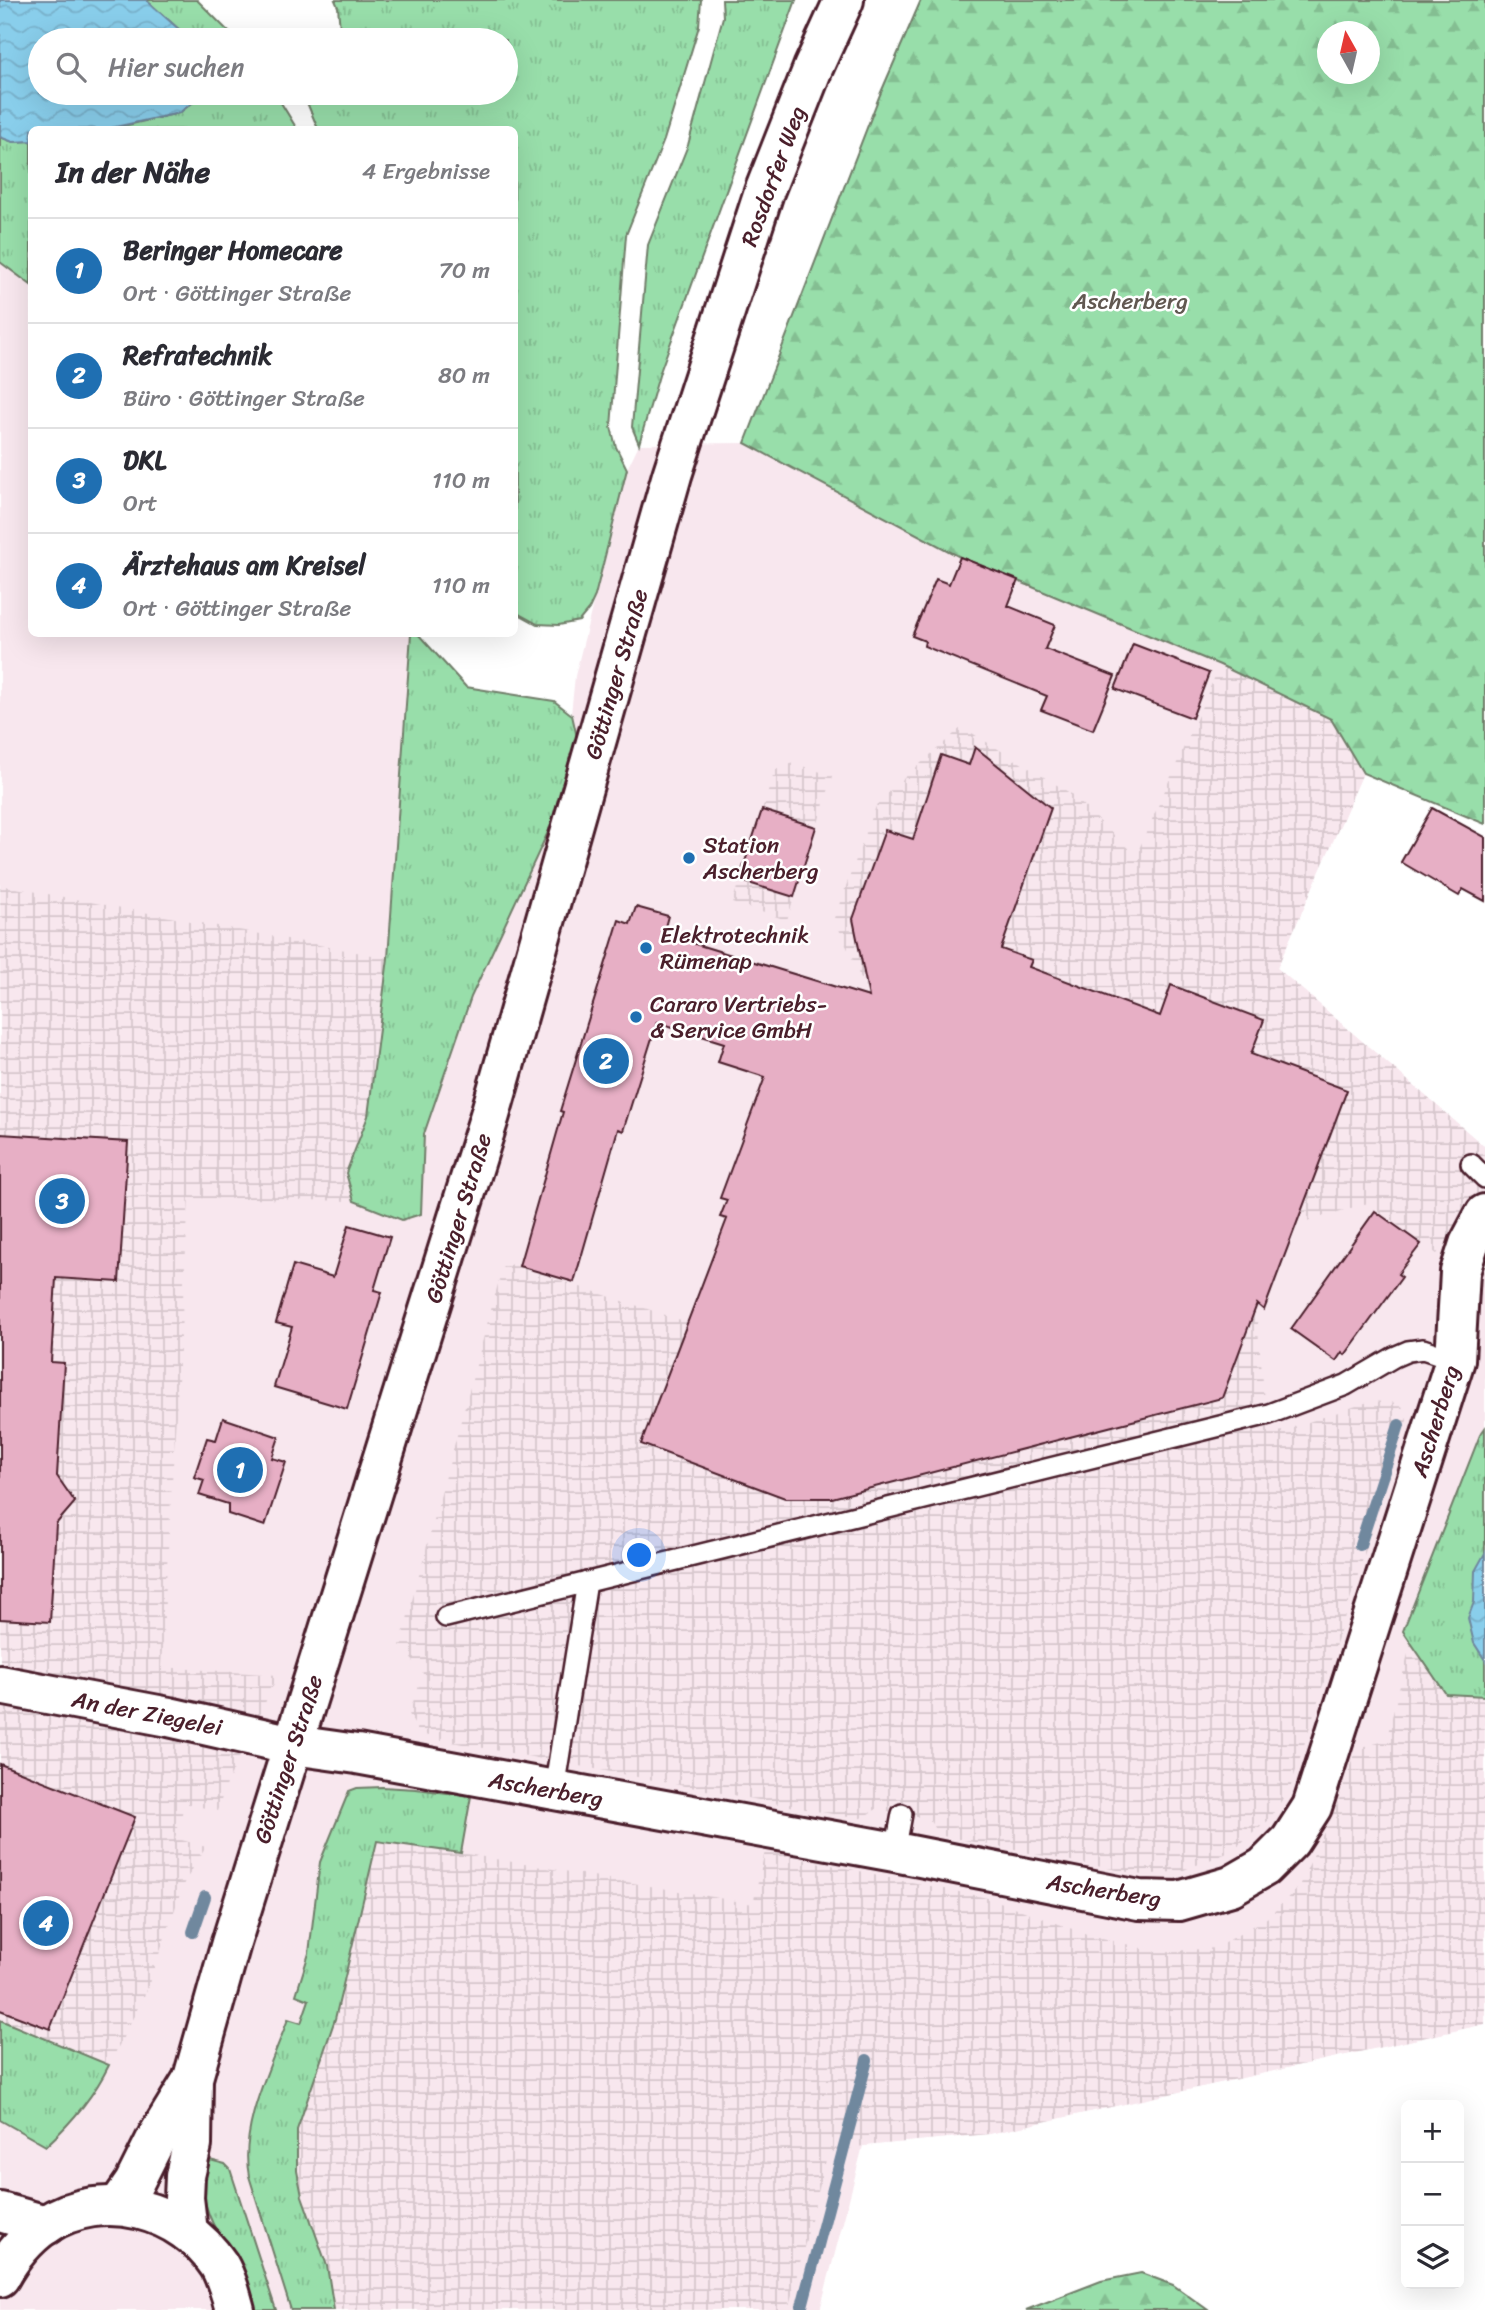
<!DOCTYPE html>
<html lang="de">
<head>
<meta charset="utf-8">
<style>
	body { margin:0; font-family:Sriracha,sans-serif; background:#f7f7f7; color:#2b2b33 }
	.controls { position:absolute; right:21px; bottom:21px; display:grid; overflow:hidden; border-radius:10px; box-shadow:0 7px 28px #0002 }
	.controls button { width:63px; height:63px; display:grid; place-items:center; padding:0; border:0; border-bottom:2px solid #e1e1e2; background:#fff; color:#2b2b33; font:35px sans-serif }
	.compass { position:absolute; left:1317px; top:21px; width:63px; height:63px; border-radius:50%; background:#fff; box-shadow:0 7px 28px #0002; rotate:352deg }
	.you { position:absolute; left:640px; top:1556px; width:24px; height:24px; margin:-18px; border:5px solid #fff; border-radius:50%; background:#1a73e8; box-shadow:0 0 0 10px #1a73e833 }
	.badge { display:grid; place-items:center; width:46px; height:46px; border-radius:50%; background:#1f6fb2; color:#fff; font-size:23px; font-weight:700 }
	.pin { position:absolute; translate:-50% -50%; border:4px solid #fff; box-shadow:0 2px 7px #0006 }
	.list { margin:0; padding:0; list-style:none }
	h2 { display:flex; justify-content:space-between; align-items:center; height:91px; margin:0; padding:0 28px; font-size:30px }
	h2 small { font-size:23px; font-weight:400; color:#7c7c81 }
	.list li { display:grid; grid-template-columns:46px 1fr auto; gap:21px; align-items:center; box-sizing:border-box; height:105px; padding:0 28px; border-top:2px solid #e1e1e2 }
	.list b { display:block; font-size:26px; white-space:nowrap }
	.list p { margin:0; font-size:23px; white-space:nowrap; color:#7c7c81 }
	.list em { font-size:23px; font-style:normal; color:#7c7c81 }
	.icon { flex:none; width:38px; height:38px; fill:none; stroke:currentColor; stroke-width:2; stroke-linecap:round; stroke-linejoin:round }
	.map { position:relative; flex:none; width:1485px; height:2310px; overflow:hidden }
	.search { position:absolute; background:#fff; box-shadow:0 7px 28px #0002; left:28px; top:28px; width:490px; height:77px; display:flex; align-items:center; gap:18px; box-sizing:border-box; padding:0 24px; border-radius:38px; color:#7c7c81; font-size:26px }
	.panel { position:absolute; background:#fff; box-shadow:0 7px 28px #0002; left:28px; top:126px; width:490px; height:511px; border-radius:10px }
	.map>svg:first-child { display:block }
</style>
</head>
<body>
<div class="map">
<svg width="1485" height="2310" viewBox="0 0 1485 2310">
	<defs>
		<pattern id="industrial-grid" width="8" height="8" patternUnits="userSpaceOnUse" patternTransform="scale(1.75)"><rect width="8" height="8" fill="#f8e7ee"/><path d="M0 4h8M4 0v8" fill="none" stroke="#d6c6cc"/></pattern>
		<pattern id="grass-tufts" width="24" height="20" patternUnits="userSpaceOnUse" patternTransform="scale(1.75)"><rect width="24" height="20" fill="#98deaa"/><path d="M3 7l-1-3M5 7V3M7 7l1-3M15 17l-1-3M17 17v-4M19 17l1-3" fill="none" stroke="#84be92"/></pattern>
		<pattern id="forest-firs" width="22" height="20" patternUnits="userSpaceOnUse" patternTransform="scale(1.75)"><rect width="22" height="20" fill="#98deaa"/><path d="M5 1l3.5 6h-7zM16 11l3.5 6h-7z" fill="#84be92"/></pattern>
		<pattern id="water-waves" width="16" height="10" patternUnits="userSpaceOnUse" patternTransform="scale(1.75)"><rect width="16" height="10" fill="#89ceeb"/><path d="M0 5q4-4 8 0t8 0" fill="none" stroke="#78b0ca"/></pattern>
	</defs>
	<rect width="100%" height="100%" fill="#fff"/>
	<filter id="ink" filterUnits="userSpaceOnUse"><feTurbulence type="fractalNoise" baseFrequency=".0143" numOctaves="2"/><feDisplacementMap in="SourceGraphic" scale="14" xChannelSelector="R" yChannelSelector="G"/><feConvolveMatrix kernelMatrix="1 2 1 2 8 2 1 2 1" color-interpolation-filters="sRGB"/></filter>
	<g filter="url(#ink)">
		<polygon fill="#f8e7ee" points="0,262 31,285 32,634 418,634 466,687 554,701 571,714 575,676 595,596 627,469 639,444 745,443 960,557 1220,665 1331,719 1363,773 1277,968 1485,1147 1485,2024 989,2134 863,2146 820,2310 0,2310"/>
		<g fill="url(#industrial-grid)">
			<polygon points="1220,665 1331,719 1363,773 1277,968 1485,1147 1485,1186 1437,1254 1368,1203 1297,1224 1289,1221 1256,1309 1264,1392 1273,1434 1371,1401 1401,1403 1407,1420 1291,1786 1269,1820 1230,1852 1181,1871 1143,1875 938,1835 929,1819 877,1809 859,1819 431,1738 417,1730 409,1714 423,1673 400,1645 504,1262 687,1322 726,1219 720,1217 727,1200 720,1198 758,1097 804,1114 839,1078 869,997 834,918 878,801 962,727 1070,793 1136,856"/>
			<polygon points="793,763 833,776 787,920 732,903 775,770"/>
			<polygon points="0,885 388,958 368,1116 346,1173 354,1201 189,1198 161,1667 278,1675 227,1784 217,1811 185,1803 175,1838 206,1847 184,1883 146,1992 98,2087 59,2133 46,2146 0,2120"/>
			<polygon points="1411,1642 1446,1694 1485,1696 1485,2024 989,2134 863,2146 828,2153 788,2310 334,2310 327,2266 302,2196 297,2171 297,2130 335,2019 377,1840 461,1853 753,1904 765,1851 992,1899 1083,1933 1157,1952 1216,1948 1270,1916 1299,1886 1338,1802 1356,1748 1386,1741"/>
		</g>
		<g fill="url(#grass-tufts)" stroke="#717e6a" stroke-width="2">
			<polygon points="146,0 197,0 237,40 191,40"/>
			<polygon points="335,0 701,0 699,26 664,140 626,235 611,427 616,447 627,469 595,596 589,609 579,621 559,625 537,624 515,612 514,130 318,129 303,93 506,93 506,40 341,40 338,7"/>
			<polygon points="722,0 796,0 660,372 639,444 632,427 648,245 688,145 723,17"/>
			<polygon points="205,93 275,93 297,129 106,130 179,113"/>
			<polygon points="0,137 13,142 31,141 31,285 0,262"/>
			<polygon points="411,634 418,634 466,687 554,701 572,715 578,742 549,830 471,997 424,1134 421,1214 402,1220 354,1201 346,1173 368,1116 388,958"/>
			<polygon points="1485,1428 1485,1696 1446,1694 1403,1631 1480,1435"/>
			<path d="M382,1787L416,1789L471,1796L461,1853L377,1841L335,2019L297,2130V2171L302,2196L327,2266L334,2310H291L249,2176C239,2127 271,2066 288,2019L301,2023L309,2000L296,1995L309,1953L320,1862L349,1791L357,1788Z"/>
			<path d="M0,2020L109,2065C94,2096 71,2123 46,2146L0,2120Z"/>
			<path d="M206,2159L225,2164L230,2169L276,2310H252C251,2299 250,2289 245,2278C230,2247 208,2229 203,2191C202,2181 205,2169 206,2159Z"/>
		</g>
		<g fill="url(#forest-firs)" stroke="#717e6a" stroke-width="2" fill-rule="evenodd">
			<path d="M921,0H1485V824L1363,773L1331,719L1220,665L960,557L745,443L879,97ZM1328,32H1370V74H1328Z"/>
			<polygon points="1141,2273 1173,2285 1208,2310 1026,2310 1101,2281"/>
		</g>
		<g fill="url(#water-waves)" stroke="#70889e" stroke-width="2">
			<polygon points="0,0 146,0 191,40 40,40 40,93 205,93 179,113 106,129 32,130 31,141 13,142 0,137"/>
			<polygon points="1485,1553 1485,1660 1474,1643 1468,1618 1474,1602 1475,1571"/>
		</g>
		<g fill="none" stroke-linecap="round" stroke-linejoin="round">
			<g stroke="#70889e" stroke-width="12">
				<polyline points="1360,1545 1399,1425"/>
				<polyline points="193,1932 205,1897"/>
				<polyline points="801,2310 867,2060"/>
			</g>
		</g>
		<g fill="#e7afc5" stroke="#4a1f2b" stroke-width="2">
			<polygon points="960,557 1018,580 1008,606 1055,625 1045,649 1115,676 1093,730 1041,710 1047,696 924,646 925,641 912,636 936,579 949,584"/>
			<polygon points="1133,644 1209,673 1192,718 1115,689"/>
			<polygon points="975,747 1051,808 1001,949 1032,960 1029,967 1160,1016 1171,985 1264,1020 1251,1054 1347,1090 1264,1310 1257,1304 1222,1398 832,1498 785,1498 641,1444 727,1219 720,1217 727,1200 720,1198 765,1077 718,1062 724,1043 657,1022 623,1131 618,1129 574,1282 519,1266 563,1112 560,1111 619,920 630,924 636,907 668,916 663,934 869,997 853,919 885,830 913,839 941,755 969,765"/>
			<polygon points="1432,808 1485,837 1485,901 1463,889 1459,896 1401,862"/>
			<polygon points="762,810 816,827 794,897 739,880"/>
			<polygon points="0,1134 128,1142 119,1282 56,1278 51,1362 64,1363 57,1476 75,1502 56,1524 50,1622 0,1619"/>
			<polygon points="1375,1211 1421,1244 1398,1274 1402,1277 1345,1355 1342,1352 1336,1361 1291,1329"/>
			<polygon points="349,1225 390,1237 374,1290 382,1292 347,1409 274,1387 292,1327 276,1323 293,1265 333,1277"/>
			<polygon points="223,1418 279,1437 272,1458 286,1462 265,1526 228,1514 228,1504 199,1495 204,1480 194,1477 207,1438 216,1440"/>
			<polygon points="0,1764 135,1817 50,2029 0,2010"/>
		</g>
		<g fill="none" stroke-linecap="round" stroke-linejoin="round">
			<g stroke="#4a1f2b" stroke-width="24">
				<g id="service">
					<polyline points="1471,1164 1485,1178"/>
					<polyline points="446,1617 1269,1414 1346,1385 1394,1357 1408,1351 1423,1349 1455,1360"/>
					<polyline points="554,1790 587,1582"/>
					<polyline points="895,1852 902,1814"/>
				</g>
			</g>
			<g stroke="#4a1f2b" stroke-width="44">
				<polyline id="minor" points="0,1685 169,1717 293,1745 357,1754 895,1852 1139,1900 1179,1901 1231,1886 1264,1867 1290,1841 1312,1807 1455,1360 1460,1272 1469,1244 1485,1214"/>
			</g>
			<g stroke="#4a1f2b" stroke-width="44">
				<g id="secondary">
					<polyline points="118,2206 134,2183 157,2137 192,2080"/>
					<polyline points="0,2212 46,2225"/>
					<polyline points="188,2232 184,2198 185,2176 192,2145 193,2078 231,1943 490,1115 672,475 764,192 813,68 844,0"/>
					<path d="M0,2277C11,2257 25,2239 45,2225C103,2187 182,2209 219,2265C227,2279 231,2295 235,2310"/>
				</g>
			</g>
			<use href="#service" stroke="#fff" stroke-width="19"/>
			<use href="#minor" stroke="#fff" stroke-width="38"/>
			<use href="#secondary" stroke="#fff" stroke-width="38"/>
		</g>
	</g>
	<g fill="#1f6fb2" stroke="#fff" stroke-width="2.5">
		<circle cx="689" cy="858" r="7"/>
		<circle cx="646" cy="948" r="7"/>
		<circle cx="636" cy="1017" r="7"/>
	</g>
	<g text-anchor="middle" stroke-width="5" stroke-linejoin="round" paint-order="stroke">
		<g font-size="23" fill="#4a1f2b" stroke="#fff">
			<text transform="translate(773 176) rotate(-70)" y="8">Rosdorfer Weg</text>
			<text transform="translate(616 674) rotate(-74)" y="8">Göttinger Straße</text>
			<text transform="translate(458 1218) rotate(-73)" y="8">Göttinger Straße</text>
			<text transform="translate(1435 1421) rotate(-73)" y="8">Ascherberg</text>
			<text transform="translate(147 1713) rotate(11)" y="8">An der Ziegelei</text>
			<text transform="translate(288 1759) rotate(-72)" y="8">Göttinger Straße</text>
			<text transform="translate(546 1789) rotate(10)" y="8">Ascherberg</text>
			<text transform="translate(1104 1890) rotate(9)" y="8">Ascherberg</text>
		</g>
		<g font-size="23" fill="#615851" stroke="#fff">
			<text x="1130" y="309">Ascherberg</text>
		</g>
		<g font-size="23" fill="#4a1f2b" stroke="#fff" text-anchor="start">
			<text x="703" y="853">Station<tspan x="703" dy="26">Ascherberg</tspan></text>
			<text x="660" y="943">Elektrotechnik<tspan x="660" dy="26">Rümenap</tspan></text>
			<text x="650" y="1012">Cararo Vertriebs-<tspan x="650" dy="26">&amp; Service GmbH</tspan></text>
		</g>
	</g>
</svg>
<div class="controls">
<button>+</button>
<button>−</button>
<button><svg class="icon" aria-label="layers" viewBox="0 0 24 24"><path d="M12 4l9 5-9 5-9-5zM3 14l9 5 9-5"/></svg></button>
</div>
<svg class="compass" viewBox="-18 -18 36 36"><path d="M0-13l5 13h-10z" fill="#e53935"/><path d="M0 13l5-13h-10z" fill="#7c7c81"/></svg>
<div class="you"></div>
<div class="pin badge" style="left:240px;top:1470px">1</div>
<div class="pin badge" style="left:606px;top:1061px">2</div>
<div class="pin badge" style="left:62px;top:1201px">3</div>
<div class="pin badge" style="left:46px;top:1923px">4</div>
<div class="search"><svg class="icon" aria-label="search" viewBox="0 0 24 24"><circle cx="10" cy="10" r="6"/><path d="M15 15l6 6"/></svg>Hier suchen</div>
<section class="panel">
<h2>In der Nähe<small>4 Ergebnisse</small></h2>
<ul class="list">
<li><span class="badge">1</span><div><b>Beringer Homecare</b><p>Ort · Göttinger Straße</p></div><em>70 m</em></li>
<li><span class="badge">2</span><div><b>Refratechnik</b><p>Büro · Göttinger Straße</p></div><em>80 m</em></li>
<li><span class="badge">3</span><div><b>DKL</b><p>Ort</p></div><em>110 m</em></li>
<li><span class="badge">4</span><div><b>Ärztehaus am Kreisel</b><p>Ort · Göttinger Straße</p></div><em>110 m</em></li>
</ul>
</section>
</div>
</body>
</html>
